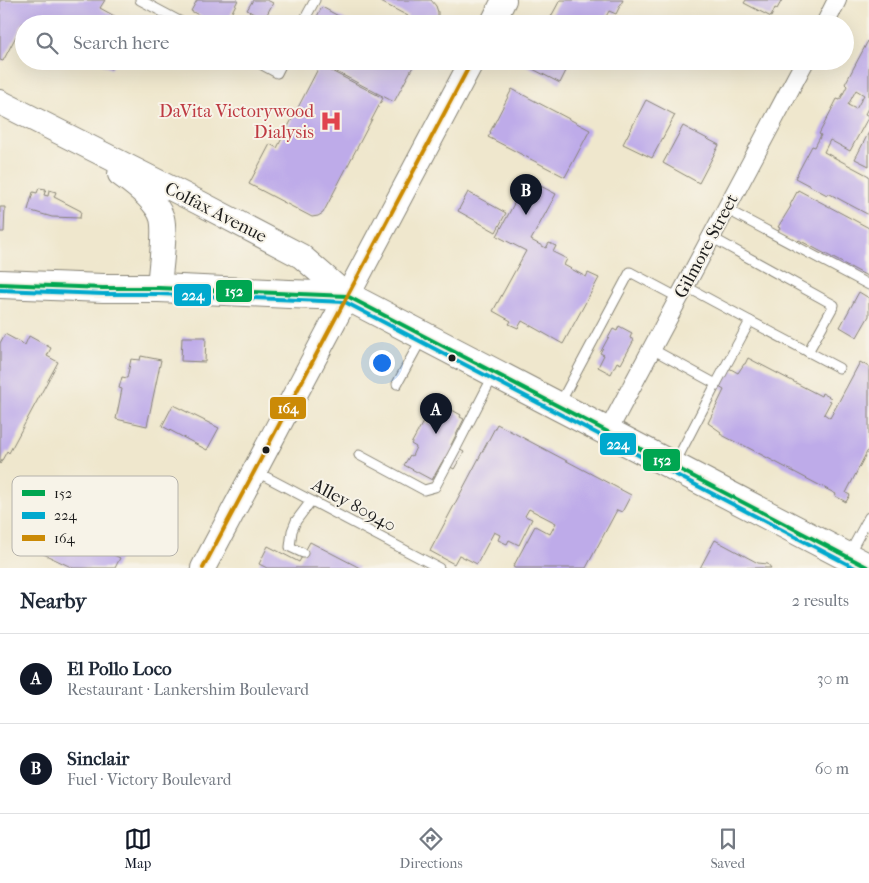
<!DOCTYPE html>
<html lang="en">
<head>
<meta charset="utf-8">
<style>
	body { margin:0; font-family:"IM FELL French Canon",serif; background:#f6f6f7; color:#1f2937 }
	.you { position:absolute; left:381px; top:362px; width:18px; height:18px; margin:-12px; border:4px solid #fff; border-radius:50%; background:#1a73e8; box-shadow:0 0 0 8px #1a73e833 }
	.badge { display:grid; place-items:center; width:32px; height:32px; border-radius:50%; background:#111827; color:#fff; font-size:16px; font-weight:700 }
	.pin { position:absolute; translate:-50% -41px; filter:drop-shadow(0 1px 2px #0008) }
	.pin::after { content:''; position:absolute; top:26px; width:18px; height:15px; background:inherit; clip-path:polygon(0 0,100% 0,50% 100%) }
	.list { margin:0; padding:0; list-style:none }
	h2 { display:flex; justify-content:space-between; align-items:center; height:65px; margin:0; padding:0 20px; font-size:21px }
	h2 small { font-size:16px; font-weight:400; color:#747a83 }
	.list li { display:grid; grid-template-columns:32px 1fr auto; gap:15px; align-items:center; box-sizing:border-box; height:90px; padding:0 20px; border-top:1px solid #e0e1e3 }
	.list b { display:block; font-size:19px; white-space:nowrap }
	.list p { margin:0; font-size:16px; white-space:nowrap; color:#747a83 }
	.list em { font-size:16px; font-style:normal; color:#747a83 }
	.icon { flex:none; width:28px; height:28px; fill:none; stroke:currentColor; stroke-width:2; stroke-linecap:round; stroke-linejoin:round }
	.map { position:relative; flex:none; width:869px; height:568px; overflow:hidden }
	.search { position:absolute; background:#fff; box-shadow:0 5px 20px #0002; left:15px; right:15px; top:15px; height:55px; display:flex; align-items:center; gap:12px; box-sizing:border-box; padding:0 18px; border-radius:28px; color:#747a83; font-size:19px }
	.sheet { height:245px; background:#fff }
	nav { display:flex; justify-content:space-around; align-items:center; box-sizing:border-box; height:70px; border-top:1px solid #e0e1e3; background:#fff; font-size:14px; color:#747a83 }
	nav a { display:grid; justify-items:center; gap:2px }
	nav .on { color:#111827 }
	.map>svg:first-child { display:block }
</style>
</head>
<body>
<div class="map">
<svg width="869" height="568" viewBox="0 0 869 568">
	<rect width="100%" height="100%" fill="#f7f3e8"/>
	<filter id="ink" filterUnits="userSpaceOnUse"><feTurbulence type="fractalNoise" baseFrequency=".02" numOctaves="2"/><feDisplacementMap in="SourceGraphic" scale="10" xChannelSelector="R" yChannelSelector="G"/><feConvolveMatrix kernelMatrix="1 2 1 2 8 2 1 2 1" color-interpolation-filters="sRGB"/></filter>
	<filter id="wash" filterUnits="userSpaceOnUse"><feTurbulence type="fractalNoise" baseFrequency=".0096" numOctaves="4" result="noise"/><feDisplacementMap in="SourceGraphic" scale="20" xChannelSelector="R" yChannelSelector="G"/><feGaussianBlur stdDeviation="1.12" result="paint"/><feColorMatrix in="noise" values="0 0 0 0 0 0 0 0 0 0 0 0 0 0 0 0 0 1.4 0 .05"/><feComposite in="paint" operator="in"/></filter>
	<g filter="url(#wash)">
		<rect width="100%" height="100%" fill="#efe7cd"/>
		<g id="blocks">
			<g fill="#beabe9" fill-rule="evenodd">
				<polygon points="0,0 105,0 100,8 129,24 26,24 23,23 3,61 0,60"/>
				<polygon points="197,0 238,0 226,24 216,24 191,11"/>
				<polygon points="253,0 267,0 273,3 264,20 247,10"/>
				<polygon points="377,0 431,0 436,6 438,12 438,20 436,24 404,24 408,16"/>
				<polygon points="560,0 623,0 616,14 609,11 602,24 547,24"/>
				<polygon points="746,0 782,0 777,9 775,8 771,17 744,3"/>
				<polygon points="322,7 353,24 313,24"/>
				<path d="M869,39V106L865,114L869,116L850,151L830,140L824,152L869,176V215L828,193L827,195L795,178L812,146L815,147L821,135L819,134L837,99L840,100L847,86L845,84ZM856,90L864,95L856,109L848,105Z"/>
				<polygon points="96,61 116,61 111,69"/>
				<polygon points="316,61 416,61 394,102"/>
				<polygon points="527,61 571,61 560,83 525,65"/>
				<polygon points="320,65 383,98 323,213 318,216 312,217 249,184 270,144 277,148"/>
				<polygon points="512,89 590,130 565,177 488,137 491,133 490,132"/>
				<polygon points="646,100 675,115 652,158 623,144"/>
				<polygon points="683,126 719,145 699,183 663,163"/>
				<polygon points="869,132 869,166 855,159"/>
				<polygon points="527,179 556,194 531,240 546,248 549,243 556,246 553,252 567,259 564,265 586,277 588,273 599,278 563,344 522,321 518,328 509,324 511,321 493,311 526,251 497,236"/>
				<polygon points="39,188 46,189 44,195 48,196 49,190 56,192 54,197 81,211 80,218 52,217 28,210 33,192 37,193"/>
				<polygon points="798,190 869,228 869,277 799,240 797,242 778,232 780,228 778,227 791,206 790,205"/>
				<polygon points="468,192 506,213 496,232 458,211"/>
				<polygon points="0,207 5,207 4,232 0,232"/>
				<polygon points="859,292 869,298 869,316 857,337 840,327"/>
				<polygon points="619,326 632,333 630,338 634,340 621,364 617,362 611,374 598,367 604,355 600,353 613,329 617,331"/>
				<polygon points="5,334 25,345 29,336 51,348 47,356 58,362 9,453 7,451 0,464 0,343"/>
				<polygon points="182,337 206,337 205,362 181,361"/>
				<polygon points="141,356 161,360 147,426 116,419 122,389 119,388 122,377 127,378 131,359 140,360"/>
				<polygon points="748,358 821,396 822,393 831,398 829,400 831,401 824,414 830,418 860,362 869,367 869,448 846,493 850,495 846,502 835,496 836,494 743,445 743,446 720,434 721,432 708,423 724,390 719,387 729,368 738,373 744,364 745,364"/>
				<polygon points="173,405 219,428 207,450 162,426"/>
				<polygon points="443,405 461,415 460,417 464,419 451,445 464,452 454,469 442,462 432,480 404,465 410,455 412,456 416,447 411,444 423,422 428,424 438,406 442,408"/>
				<polygon points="497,424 631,495 622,512 617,510 586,568 515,568 513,567 535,526 550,534 556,523 529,509 525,516 532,519 519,545 509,540 507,544 498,540 500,535 494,532 477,564 459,555 454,564 430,551"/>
				<polygon points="47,512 72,525 68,532 120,558 115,568 73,568 29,547"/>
				<polygon points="715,540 758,563 768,564 771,568 700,568"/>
				<polygon points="310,542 360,568 267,568 259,564 268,546 299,562"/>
			</g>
		</g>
	</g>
	<g filter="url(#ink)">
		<use href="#blocks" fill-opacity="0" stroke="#868274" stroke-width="1"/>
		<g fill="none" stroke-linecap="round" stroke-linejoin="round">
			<g stroke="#868274" stroke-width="11">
				<g id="lane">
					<polyline points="140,0 185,24"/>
					<polyline points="302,24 315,0"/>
					<polyline points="255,61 277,73 283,61"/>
					<polyline points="726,209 869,285"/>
					<polyline points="711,237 834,305 808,352"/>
					<polyline points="685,286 750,321 716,384"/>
					<polyline points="750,321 839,368"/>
					<polyline points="652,349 716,384 675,463"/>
					<polyline points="397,384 422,338"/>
					<polyline points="560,403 630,272 679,298"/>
					<polyline points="359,455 424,490 435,487 456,448 494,374"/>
					<polyline points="255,471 439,568"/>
					<polyline points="303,553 290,547 292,531 296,521 311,501"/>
					<polyline points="849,554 869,517"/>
				</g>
			</g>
			<g stroke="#868274" stroke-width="20">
				<g id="street">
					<polyline points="825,24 837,0"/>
					<polyline points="608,431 805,61"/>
				</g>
			</g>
			<g stroke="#868274" stroke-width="26">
				<g id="secondary">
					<polyline points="492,24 504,0"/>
					<polyline points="0,102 198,202 301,256 347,296"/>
					<path d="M120,174C134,184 157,201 162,218C166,234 160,270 159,288"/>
					<polyline points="203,568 472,61"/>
				</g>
			</g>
			<g stroke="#868274" stroke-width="30">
				<polyline id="primary" points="0,284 103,288 159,288 289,294 347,296 869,568"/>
			</g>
			<use href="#lane" stroke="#fff" stroke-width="9"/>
			<use href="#street" stroke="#fff" stroke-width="18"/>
			<use href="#secondary" stroke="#fff" stroke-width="24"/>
			<use href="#primary" stroke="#fff" stroke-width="28"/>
			<g stroke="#f7f3e8" stroke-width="8">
				<polyline id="bus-1" points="0,284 103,288 159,288 347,296 869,568"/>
			</g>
			<g stroke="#f7f3e8" stroke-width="8">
				<polyline id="bus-2" points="0,290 103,294 159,294 345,302 855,568"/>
			</g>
			<g stroke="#f7f3e8" stroke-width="8">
				<polyline id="bus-3" points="203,568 472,61"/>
			</g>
			<use href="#bus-1" stroke="#00a651" stroke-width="4"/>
			<use href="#bus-2" stroke="#00a9ce" stroke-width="4"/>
			<use href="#bus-3" stroke="#cb8a06" stroke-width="4"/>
		</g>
	</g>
	<defs>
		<g id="hospital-bare" transform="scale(1.725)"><path d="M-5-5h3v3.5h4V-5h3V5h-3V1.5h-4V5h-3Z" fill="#e0444e" stroke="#f7f3e8" stroke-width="2.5" paint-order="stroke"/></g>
	</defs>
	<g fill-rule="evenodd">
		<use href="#hospital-bare" x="331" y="121"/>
	</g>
	<g fill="#1c1c1c" stroke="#f7f3e8" stroke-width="2">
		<circle cx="452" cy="358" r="4.5"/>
		<circle cx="266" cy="450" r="4.5"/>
	</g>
	<g text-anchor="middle" stroke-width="4" stroke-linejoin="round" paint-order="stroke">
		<g font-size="18" fill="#be3a42" stroke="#f7f3e8" text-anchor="end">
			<text x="314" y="117">DaVita Victorywood<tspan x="314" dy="21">Dialysis</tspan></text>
		</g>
		<g font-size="18" fill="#1c1c1c" stroke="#f7f3e8">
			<text transform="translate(216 212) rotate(27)" y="6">Colfax Avenue</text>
			<text transform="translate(706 246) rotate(-62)" y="6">Gilmore Street</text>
			<text transform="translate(354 505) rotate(28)" y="6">Alley 80940</text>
		</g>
	</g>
	<rect x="12" y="476" width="166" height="80" rx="8" fill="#f7f3e8" stroke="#b5b2ab" stroke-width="1"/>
	<rect x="22" y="490" width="23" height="6" fill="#00a651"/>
	<rect x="22" y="512" width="23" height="7" fill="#00a9ce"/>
	<rect x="22" y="535" width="23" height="6" fill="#cb8a06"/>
	<g font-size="14" fill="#1c1c1c">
		<text x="54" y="498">152</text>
		<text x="54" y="520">224</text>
		<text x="54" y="543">164</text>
	</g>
	<g stroke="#f7f3e8" stroke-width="2">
		<rect x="215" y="279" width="38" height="24" rx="5" fill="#00a651"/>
		<rect x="173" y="283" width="39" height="24" rx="5" fill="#00a9ce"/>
		<rect x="269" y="396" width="38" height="24" rx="5" fill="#cb8a06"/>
		<rect x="599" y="432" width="38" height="24" rx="5" fill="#00a9ce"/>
		<rect x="642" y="448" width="39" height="24" rx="5" fill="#00a651"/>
	</g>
	<g font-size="14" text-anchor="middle" font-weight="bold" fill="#fff">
		<text x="234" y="296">152</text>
		<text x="193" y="300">224</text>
		<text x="288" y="413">164</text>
		<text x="618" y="449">224</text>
		<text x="662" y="465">152</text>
	</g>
</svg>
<div class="you"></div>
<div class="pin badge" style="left:436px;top:434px">A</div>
<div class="pin badge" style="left:526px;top:215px">B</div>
<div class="search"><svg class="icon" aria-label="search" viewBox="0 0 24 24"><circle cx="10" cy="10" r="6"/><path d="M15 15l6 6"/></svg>Search here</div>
</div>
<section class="sheet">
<h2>Nearby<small>2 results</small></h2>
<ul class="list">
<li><span class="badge">A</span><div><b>El Pollo Loco</b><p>Restaurant · Lankershim Boulevard</p></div><em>30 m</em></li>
<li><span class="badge">B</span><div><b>Sinclair</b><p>Fuel · Victory Boulevard</p></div><em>60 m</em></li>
</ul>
</section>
<nav>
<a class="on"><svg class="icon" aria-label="map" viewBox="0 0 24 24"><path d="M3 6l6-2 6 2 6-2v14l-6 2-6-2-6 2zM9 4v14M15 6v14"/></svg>Map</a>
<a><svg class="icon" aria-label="directions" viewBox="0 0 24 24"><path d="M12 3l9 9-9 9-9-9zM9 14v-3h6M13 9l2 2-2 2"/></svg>Directions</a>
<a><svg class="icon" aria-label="saved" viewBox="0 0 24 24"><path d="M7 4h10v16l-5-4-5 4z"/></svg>Saved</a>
</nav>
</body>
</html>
